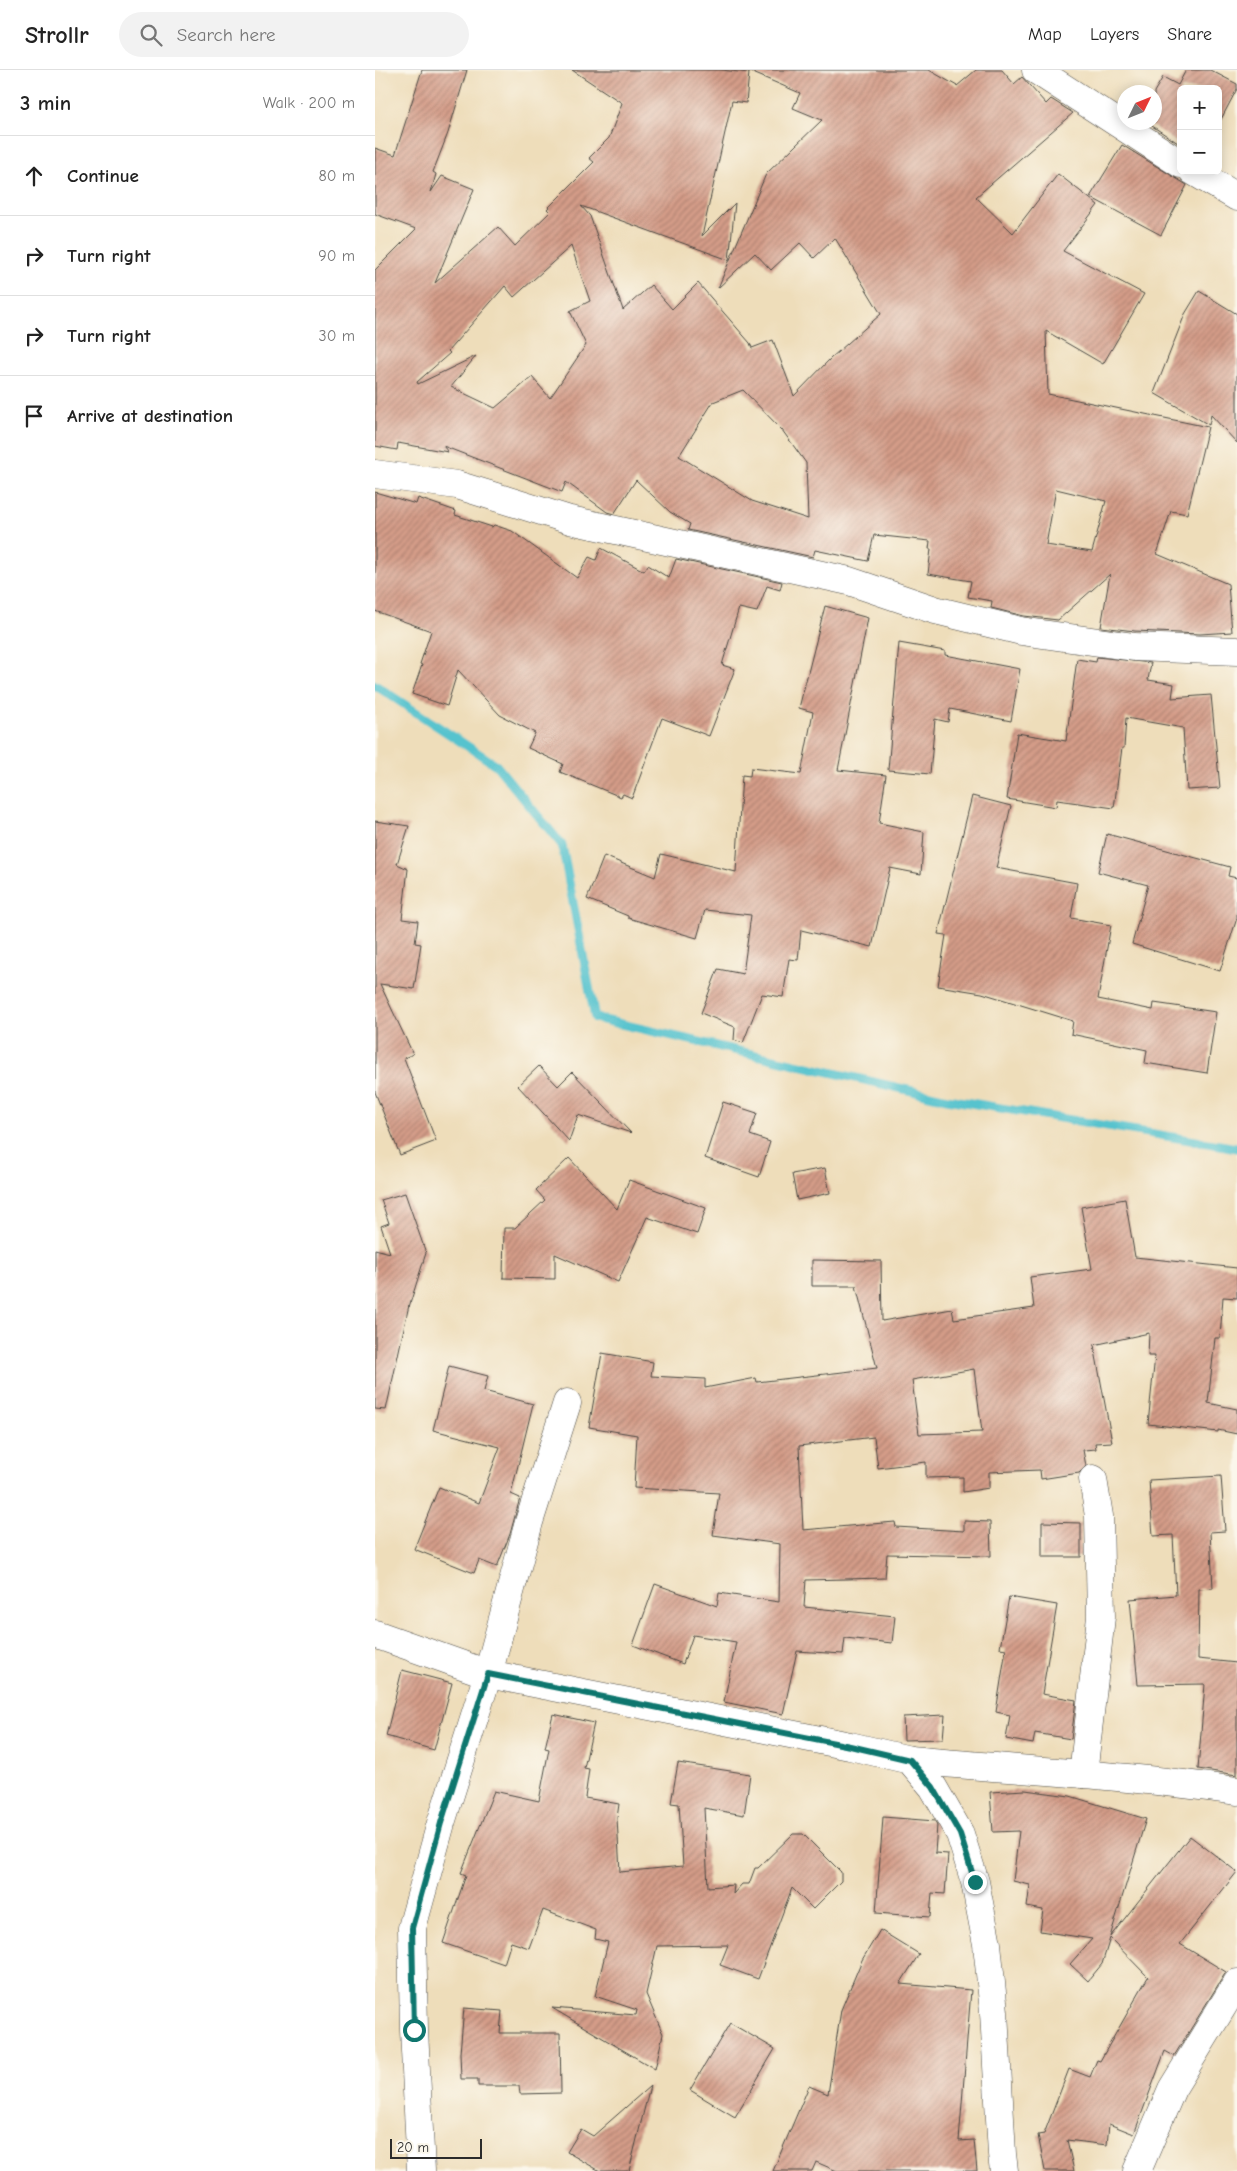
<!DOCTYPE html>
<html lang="en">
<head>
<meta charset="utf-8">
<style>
	body { margin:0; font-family:"Comic Neue",sans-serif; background:#f2f2f2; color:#222 }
	.controls { position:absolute; right:15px; top:15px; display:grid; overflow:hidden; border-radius:8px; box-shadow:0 2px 12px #0003 }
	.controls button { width:45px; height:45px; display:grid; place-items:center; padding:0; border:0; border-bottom:1px solid #e0e0e0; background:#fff; color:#222; font:25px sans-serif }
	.compass { position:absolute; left:742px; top:15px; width:45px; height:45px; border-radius:50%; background:#fff; box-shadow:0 2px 12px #0003; rotate:47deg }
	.scale { position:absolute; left:15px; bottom:12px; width:92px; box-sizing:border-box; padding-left:5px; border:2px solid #2b2b2b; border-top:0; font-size:14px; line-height:18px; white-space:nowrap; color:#2b2b2b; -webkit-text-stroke:4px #fbf7ec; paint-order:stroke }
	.stop { position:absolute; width:15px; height:15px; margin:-11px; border:4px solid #0f766e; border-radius:50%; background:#fff }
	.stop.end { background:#0f766e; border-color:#fff; box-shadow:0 1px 5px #0008 }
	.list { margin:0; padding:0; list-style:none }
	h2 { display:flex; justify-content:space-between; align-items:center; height:65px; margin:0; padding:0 20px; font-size:21px }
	h2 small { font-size:16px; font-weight:400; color:#767676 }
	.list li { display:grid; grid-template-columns:32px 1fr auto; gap:15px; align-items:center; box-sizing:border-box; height:80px; padding:0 20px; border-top:1px solid #e0e0e0 }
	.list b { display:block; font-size:19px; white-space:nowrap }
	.list em { font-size:16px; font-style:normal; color:#767676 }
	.icon { flex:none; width:28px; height:28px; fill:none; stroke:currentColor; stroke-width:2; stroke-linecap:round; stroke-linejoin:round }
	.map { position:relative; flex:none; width:862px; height:2101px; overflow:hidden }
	header { display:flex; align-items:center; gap:30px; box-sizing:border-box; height:70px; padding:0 25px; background:#fff; border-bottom:1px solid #e0e0e0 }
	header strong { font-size:24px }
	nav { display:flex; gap:28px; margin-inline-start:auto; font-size:18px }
	.search { width:350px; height:45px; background:#f2f2f2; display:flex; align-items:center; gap:12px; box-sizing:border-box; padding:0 18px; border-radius:28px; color:#767676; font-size:19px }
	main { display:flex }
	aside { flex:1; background:#fff }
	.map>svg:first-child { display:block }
</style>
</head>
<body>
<header>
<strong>Strollr</strong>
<div class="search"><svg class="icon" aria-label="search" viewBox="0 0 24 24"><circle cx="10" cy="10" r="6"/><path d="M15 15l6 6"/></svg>Search here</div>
<nav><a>Map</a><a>Layers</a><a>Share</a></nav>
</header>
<main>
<aside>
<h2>3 min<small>Walk · 200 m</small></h2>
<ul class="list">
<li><svg class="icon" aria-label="ahead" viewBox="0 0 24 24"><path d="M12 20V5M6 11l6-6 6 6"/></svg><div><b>Continue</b></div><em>80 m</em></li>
<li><svg class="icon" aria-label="right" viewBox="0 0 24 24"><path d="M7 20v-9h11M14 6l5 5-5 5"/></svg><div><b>Turn right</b></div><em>90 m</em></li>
<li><svg class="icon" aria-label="right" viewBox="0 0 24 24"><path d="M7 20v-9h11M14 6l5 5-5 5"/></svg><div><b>Turn right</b></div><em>30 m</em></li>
<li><svg class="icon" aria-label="arrive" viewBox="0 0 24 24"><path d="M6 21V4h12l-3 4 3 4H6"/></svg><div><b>Arrive at destination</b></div></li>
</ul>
</aside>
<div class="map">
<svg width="862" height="2101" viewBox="0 0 862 2101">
	<defs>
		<pattern id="building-hatch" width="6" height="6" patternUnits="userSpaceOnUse" patternTransform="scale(1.25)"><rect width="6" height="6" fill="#d49c88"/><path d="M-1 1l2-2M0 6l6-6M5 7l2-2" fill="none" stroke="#ac7f6f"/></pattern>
	</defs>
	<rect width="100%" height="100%" fill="#fbf7ec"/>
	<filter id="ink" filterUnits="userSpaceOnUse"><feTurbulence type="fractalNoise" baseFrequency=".02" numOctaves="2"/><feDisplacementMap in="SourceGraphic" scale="10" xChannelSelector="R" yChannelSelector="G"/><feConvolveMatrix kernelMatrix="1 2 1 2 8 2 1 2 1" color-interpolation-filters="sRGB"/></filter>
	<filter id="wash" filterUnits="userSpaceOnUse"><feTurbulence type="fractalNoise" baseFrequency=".0096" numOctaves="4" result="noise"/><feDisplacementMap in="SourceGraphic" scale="20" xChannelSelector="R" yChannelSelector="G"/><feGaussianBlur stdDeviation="1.12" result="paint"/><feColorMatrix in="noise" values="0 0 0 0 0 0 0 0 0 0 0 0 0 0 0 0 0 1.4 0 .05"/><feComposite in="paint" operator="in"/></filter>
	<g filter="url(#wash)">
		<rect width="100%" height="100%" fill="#eeddba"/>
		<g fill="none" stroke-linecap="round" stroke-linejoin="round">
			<polyline stroke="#56c3ce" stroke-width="9" points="0,615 121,695 187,775 220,948 572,1029 862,1078"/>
		</g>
		<g id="blocks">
			<g fill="url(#building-hatch)" fill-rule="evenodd">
				<path d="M47,0H92L73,63L58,102L61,104L56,122L67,106L99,119L60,213L123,157L140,176L175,142L172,139L219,92L214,88L234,68L247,33L197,0H346L374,3L371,33L357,31L327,166L360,133L354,190L206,136L215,146L248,240L276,215L297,239L323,213L375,273L377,278L398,270L419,326L456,288L506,244L460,168L439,188L425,173L396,200L380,183L343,218L391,104L447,50L418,38L425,23L371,0H554L582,16L601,0H627L639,14L647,7L671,34L676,29L698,43L601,127L638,163L683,104L723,135L688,181L769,224L728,294L671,261L673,324L833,357L812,444L796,441L782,484L853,514L857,562L825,564L760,561L726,557L735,504L683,550L649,546L616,538L617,531L593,527L596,511L553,504L556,479H554L555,471L499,465L493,491L440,480L438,487L313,460L315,454L295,442L261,410L239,444L232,442L191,412L187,422L68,376L73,382L23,373L22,380L0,376V200L41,159L0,144V78L20,85ZM196,176L215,231L195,241L211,275L175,328L157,307L120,338L76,317L101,286L43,314L42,312L75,283L73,281L130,216L139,227ZM368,320L407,360L431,393L433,449L377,431L304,386L338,332ZM681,419L731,431L717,482L671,475Z"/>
				<polygon points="811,0 835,0 862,14 862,19 843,55 843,19 806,19 806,75 771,52 780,52 779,22 788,7 803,15"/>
				<polygon points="747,75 812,115 786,165 715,127"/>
				<polygon points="824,221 862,244 862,373 836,345 834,355 779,323 810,244"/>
				<polygon points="0,422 41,434 43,428 81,441 80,445 117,457 119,455 137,461 202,508 214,487 221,490 226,478 269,501 273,495 294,508 301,489 407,512 405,520 392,516 382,542 364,538 347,595 360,599 334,666 287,648 257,728 248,724 246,727 185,702 188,694 153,678 160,663 125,645 83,600 72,636 37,624 47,595 45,594 56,561 0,541"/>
				<polygon points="450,536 493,548 463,700 511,705 504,753 549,762 546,804 515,798 497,877 426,860 423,890 414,889 408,927 387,924 368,973 359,970 360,957 326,943 343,899 368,904 376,845 330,840 322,868 253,848 253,846 212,829 229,786 280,807 286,784 361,802 367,705 375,706 376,698 426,704 438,642 424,638"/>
				<polygon points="524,573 570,581 570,585 645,599 636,651 575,639 573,652 560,649 555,704 513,700"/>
				<polygon points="722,587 776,593 773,610 799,614 797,628 836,625 845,718 812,720 808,658 751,648 749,678 747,678 739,738 682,730 681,737 632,729 642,663 691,671 702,589 721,592"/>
				<polygon points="597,726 636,736 621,798 702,813 696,848 736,855 723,929 778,940 779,933 841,942 832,1003 770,993 772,980 696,964 698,951 607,923 563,916 571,865 563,864"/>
				<polygon points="0,751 34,756 22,794 33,799 27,849 43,851 40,873 46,874 39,919 5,914 38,984 29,988 61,1071 25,1085 0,1022"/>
				<polygon points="732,764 855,797 853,806 862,808 862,848 845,901 757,874 773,815 723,802"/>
				<polygon points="164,996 183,1016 197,1002 256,1063 203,1045 194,1071 143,1016"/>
				<polygon points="348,1032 382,1043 375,1065 395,1072 384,1107 330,1088"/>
				<polygon points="194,1088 242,1139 254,1110 331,1138 322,1164 272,1147 243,1212 180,1184 180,1209 128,1208 129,1158 140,1158 170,1130 161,1120"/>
				<polygon points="450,1098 455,1123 422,1130 417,1104"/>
				<polygon points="30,1123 51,1183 34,1237 34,1235 11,1340 0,1339 0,1179 15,1183 6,1156 14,1153 6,1130"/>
				<path d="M750,1129L760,1187L862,1198V1228L848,1227L845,1268H840L833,1333L862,1339V1364L843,1360V1362L773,1354L780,1286H773L774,1263L719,1275L737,1372L720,1373L721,1379L708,1380L711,1396L704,1403L666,1409L665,1400L614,1402V1418L588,1422V1407L551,1408V1392L503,1398L499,1367L424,1376L428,1460L520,1452L521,1457L589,1461V1451L615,1452L616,1486L512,1484L510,1508L431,1510L429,1537L520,1546L517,1573L470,1568L468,1584L422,1581L408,1644L349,1632L361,1572L318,1565L308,1594L258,1575L280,1514L342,1536L344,1523L404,1532L405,1474L338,1465L344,1423L259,1418L262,1365L214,1357L227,1283L278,1292L276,1306L330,1309V1318L381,1308L382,1312L502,1298L481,1216H437V1190L506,1191L507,1251L577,1239L579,1249L659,1238L655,1207L717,1199L706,1137ZM599,1299L607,1362L544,1364L537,1310Z"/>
				<polygon points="74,1296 113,1306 109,1321 158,1334 136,1424 145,1428 135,1464 122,1497 104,1490 99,1503 39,1479 64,1417 104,1433 125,1377 58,1360"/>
				<polygon points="846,1406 850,1461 835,1462 838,1518 824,1519 823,1589 862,1593 862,1705 823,1699 830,1614 763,1615 755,1529 801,1525 798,1465 778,1466 774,1410"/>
				<polygon points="667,1452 706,1453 706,1487 667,1487"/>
				<polygon points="634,1527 682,1535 667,1624 701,1630 696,1669 660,1663 658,1674 631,1669 635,1645 621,1642 631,1579 625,1578"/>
				<polygon points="27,1600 77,1613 59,1680 11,1666"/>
				<polygon points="178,1644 219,1653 209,1698 214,1699 210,1728 244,1734 242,1748 245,1802 308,1796 304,1734 296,1733 303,1693 375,1704 369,1745 329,1738 333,1817 359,1815 358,1824 367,1814 374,1814 380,1798 383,1798 418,1764 428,1764 466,1802 466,1811 438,1839 417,1818 383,1909 345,1895 353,1875 282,1876 271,1924 288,1964 280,1999 177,1938 261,1945 262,1940 220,1926 233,1872 220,1869 221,1860 168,1840 154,1878 136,1872 129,1894 68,1873 91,1805 86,1803 119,1721 164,1731 174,1679 170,1678"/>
				<polygon points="570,1645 568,1669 529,1670 528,1647"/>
				<polygon points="650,1720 695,1726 771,1749 735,1867 815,1766 862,1802 805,1874 851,1902 799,1986 790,1981 759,2064 734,2054 732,2075 692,2070 699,2101 670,2101 663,2065 669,2064 694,1999 715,2007 722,1990 725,1991 773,1907 735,1868 727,1894 713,1911 695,1894 717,1869 665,1861 668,1840 652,1837 655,1815 638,1811 644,1761 618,1762 615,1722"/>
				<polygon points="508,1747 560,1751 562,1755 560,1783 573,1784 570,1824 557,1823 555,1847 501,1843"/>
				<polygon points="505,1860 544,1884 525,1914 596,1920 584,2071 599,2070 602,2101 462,2101 441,2092 437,2101 398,2101 434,2016 453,2024 466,1940 487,1890"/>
				<polygon points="89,1938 127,1941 125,1963 185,1963 186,2023 145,2024 144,2016 103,2016 103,2009 86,2009 85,1983"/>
				<polygon points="355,1953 400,1979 360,2047 315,2020"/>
				<polygon points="275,2016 254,2101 225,2101 192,2082 206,2059 218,2066"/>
			</g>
		</g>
	</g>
	<g filter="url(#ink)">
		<use href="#blocks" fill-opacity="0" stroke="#484640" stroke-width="1"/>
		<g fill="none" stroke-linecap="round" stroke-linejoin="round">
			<g stroke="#484640" stroke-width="29">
				<g id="minor">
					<polyline points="661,0 806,94"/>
					<polyline points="818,101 862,127"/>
					<polyline points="0,404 82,415 195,450 474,511 560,540 646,561 759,577 862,581"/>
					<polyline points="0,1564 113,1604 475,1676 535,1690 558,1717 585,1764 600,1812 612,1874 619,1942 627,2084 629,2101"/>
					<path d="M535,1690C644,1700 754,1705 862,1721"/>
					<polyline points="708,1704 726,1547 724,1446 718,1409"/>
					<polyline points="46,2101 39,1960 37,1858 66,1753 113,1604 154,1452 192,1333"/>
					<polyline points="762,2101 797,2019 862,1913"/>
				</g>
			</g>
			<use href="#minor" stroke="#fff" stroke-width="28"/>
		</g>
	</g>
	<g fill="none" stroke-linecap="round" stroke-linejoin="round" filter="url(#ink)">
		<polyline stroke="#0f766e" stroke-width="6" points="39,1960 37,1858 66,1753 113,1604 475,1676 535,1690 558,1717 585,1764 600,1812"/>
	</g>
</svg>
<div class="controls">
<button>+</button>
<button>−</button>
</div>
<svg class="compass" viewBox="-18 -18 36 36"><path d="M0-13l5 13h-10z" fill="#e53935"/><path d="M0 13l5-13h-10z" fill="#767676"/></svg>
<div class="scale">20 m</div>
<div class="stop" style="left:39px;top:1960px"></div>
<div class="stop end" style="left:600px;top:1812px"></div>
</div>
</main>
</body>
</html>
